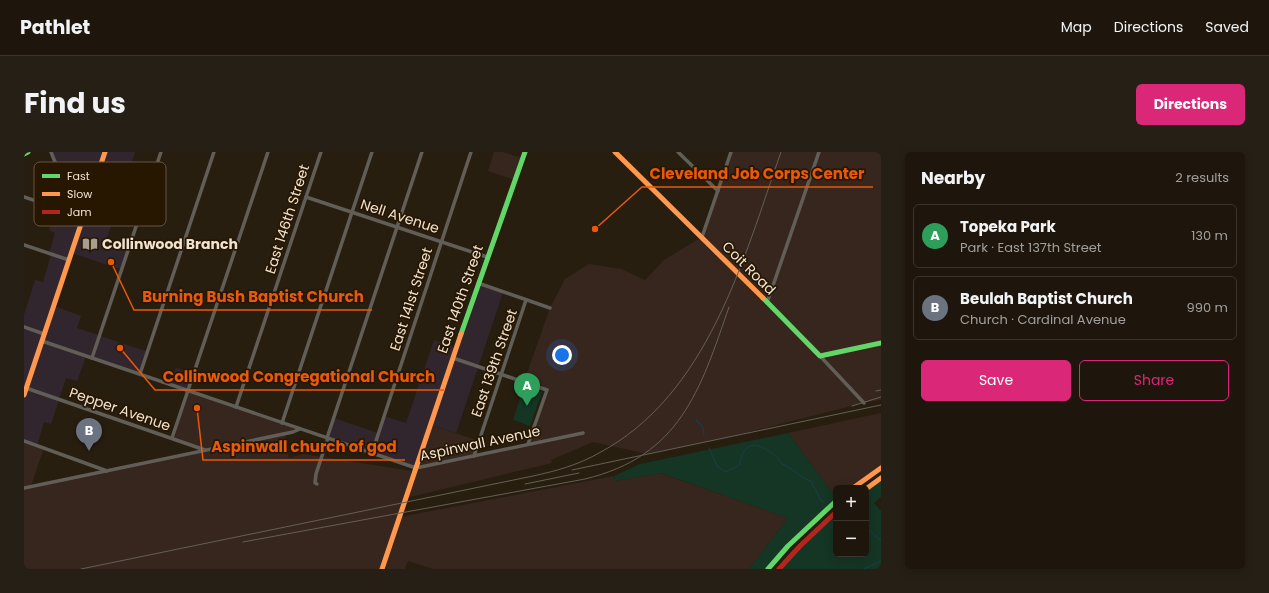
<!DOCTYPE html>
<html lang="en">
<head>
<meta charset="utf-8">
<style>
	body { margin:0; font-family:Poppins,sans-serif; background:#261f15; color:#f1f3f6 }
	.controls { position:absolute; right:12px; bottom:12px; display:grid; overflow:hidden; border-radius:6px; box-shadow:0 2px 10px #0003 }
	.controls button { width:36px; height:36px; display:grid; place-items:center; padding:0; border:0; border-bottom:1px solid #3c352d; background:#1e160c; color:#f1f3f6; font:20px sans-serif }
	.you { position:absolute; left:538px; top:203px; width:14px; height:14px; margin:-10px; border:3px solid #fff; border-radius:50%; background:#1a73e8; box-shadow:0 0 0 6px #1a73e833 }
	.badge { display:grid; place-items:center; width:26px; height:26px; border-radius:50%; background:#db2777; color:#fff; font-size:13px; font-weight:700 }
	.pin { position:absolute; translate:-50% -33px; filter:drop-shadow(0 1px 2px #0008) }
	.pin::after { content:''; position:absolute; top:21px; width:14px; height:12px; background:inherit; clip-path:polygon(0 0,100% 0,50% 100%) }
	.list { margin:0; padding:0; list-style:none }
	h2 { display:flex; justify-content:space-between; align-items:center; height:52px; margin:0; padding:0 16px; font-size:17px }
	h2 small { font-size:13px; font-weight:400; color:#a19f9d }
	.list li { display:grid; grid-template-columns:26px 1fr auto; gap:12px; align-items:center; box-sizing:border-box; height:64px; margin:0 8px 8px; padding:0 8px; border:1px solid #3c352d; border-radius:6px }
	.list b { display:block; font-size:15px; white-space:nowrap }
	.list p { margin:0; font-size:13px; white-space:nowrap; color:#a19f9d }
	.list em { font-size:13px; font-style:normal; color:#a19f9d }
	.actions { display:flex; gap:8px; padding:12px 16px }
	.actions a { flex:1; padding:9px 0; border:1px solid #db2777; border-radius:6px; text-align:center; font-size:14px; color:#db2777 }
	.actions .main { background:#db2777; color:#fff }
	.map { position:relative; flex:none; width:857px; height:417px; overflow:hidden; border-radius:6px }
	header { display:flex; align-items:center; gap:24px; box-sizing:border-box; height:56px; padding:0 20px; background:#1e160c; border-bottom:1px solid #3c352d }
	header strong { font-size:19px }
	nav { display:flex; gap:22px; margin-inline-start:auto; font-size:14px }
	.intro { display:flex; align-items:center; justify-content:space-between; box-sizing:border-box; height:96px; padding:0 24px }
	h1 { margin:0; font-size:28px }
	.button { padding:10px 18px; border-radius:6px; background:#db2777; color:#fff; font-size:14px; font-weight:700 }
	main { display:flex; gap:24px; padding:0 24px }
	aside { flex:1; background:#1e160c; border-radius:6px; box-shadow:0 2px 10px #0003 }
	.map>svg:first-child { display:block }
</style>
</head>
<body>
<header>
<strong>Pathlet</strong>
<nav><a>Map</a><a>Directions</a><a>Saved</a></nav>
</header>
<div class="intro"><h1>Find us</h1><a class="button">Directions</a></div>
<main>
<div class="map">
<svg width="857" height="417" viewBox="0 0 857 417">
	<rect width="100%" height="100%" fill="#281e10"/>
	<g fill="#32262e">
		<polygon points="27,0 111,0 95,49 118,57 115,68 91,60 82,89 105,97 98,118 48,101 30,154 57,164 53,176 124,200 116,222 62,204 53,229 42,226 27,272 20,270 13,294 0,289 0,163 11,128 19,130 27,103 25,102 31,81 25,78 33,56 17,51 31,10"/>
		<polygon points="454,131 479,140 432,281 407,273 392,316 303,286 310,266 354,281 360,264 382,271 410,188 432,196"/>
		<polygon points="152,216 170,222 164,238 147,233"/>
	</g>
	<g fill="#37261d">
		<polygon points="470,0 479,0 498,6 491,28 464,19"/>
		<polygon points="707,0 857,0 857,248 839,251 705,285 624,302 569,290 527,308 528,311 382,346 407,273 455,289 450,303 504,292 523,238 500,230 526,156 541,127 565,112 597,117 621,128 640,108 678,85"/>
		<polygon points="164,238 276,277 261,282 265,306 279,302 388,319 356,417 0,417 0,289 20,296 7,334 181,298 148,286"/>
		<polygon points="857,261 857,316 829,336 812,336 812,346 764,281"/>
		<polygon points="636,321 764,366 725,417 409,417 384,409 381,417 358,417 376,365 590,324 591,329"/>
	</g>
	<g fill="#153624">
		<polygon points="500,234 518,240 506,274 489,268"/>
		<polygon points="764,281 812,346 812,349 744,417 725,417 764,366 637,321 591,329 590,324 616,312"/>
		<polygon points="857,326 857,345 850,351 857,359 857,417 755,417 812,360 812,402 842,402 842,337"/>
	</g>
	<g fill="none" stroke-linecap="round" stroke-linejoin="round">
		<g stroke="#193f4a" stroke-width="1">
			<polyline points="672,268 679,275 680,283"/>
			<path d="M685,296L693,314L702,320L715,313C717,306 719,297 726,294C736,290 754,304 758,312C769,316 776,326 787,329L797,349L800,350"/>
			<polyline points="842,375 857,389"/>
			<polyline points="840,417 857,409"/>
		</g>
		<g stroke="#615e57" stroke-width="3.5">
			<polyline points="654,0 694,39"/>
			<polyline points="0,45 60,65"/>
			<polyline points="282,45 463,105"/>
			<polyline points="17,51 31,10 27,0"/>
			<polyline points="678,85 707,0"/>
			<polyline points="0,93 45,108"/>
			<polyline points="454,131 526,156"/>
			<polyline points="743,151 795,0"/>
			<polyline points="0,175 20,182"/>
			<polyline points="18,189 392,316 559,281"/>
			<polyline points="796,204 840,251"/>
			<polyline points="68,206 137,0"/>
			<polyline points="429,206 523,238 504,292"/>
			<polyline points="116,222 190,0"/>
			<polyline points="2,236 181,298"/>
			<polyline points="212,255 297,0"/>
			<polyline points="258,271 348,0"/>
			<polyline points="148,286 244,0"/>
			<polyline points="303,286 398,0"/>
			<polyline points="0,289 83,319"/>
			<polyline points="348,301 447,0"/>
			<polyline points="450,304 502,148"/>
			<polyline points="293,332 291,331 292,322 304,286"/>
			<polyline points="0,336 269,280 276,277"/>
		</g>
		<g stroke="#63d668" stroke-width="5">
			<polyline points="0,2 4,0"/>
			<polyline points="739,146 796,204 857,191"/>
			<polyline points="437,182 501,0"/>
			<polyline points="744,417 764,394 812,349"/>
		</g>
		<g stroke="#ff974d" stroke-width="5">
			<polyline points="591,0 739,146"/>
			<polyline points="0,243 81,0"/>
			<polyline points="829,336 857,316"/>
			<polyline points="842,337 857,326"/>
			<polyline points="358,417 437,182"/>
		</g>
		<polyline stroke="#b3261e" stroke-width="5" points="755,417 776,394 812,360"/>
		<g stroke="#645f57" stroke-width="1">
			<polyline points="852,239 857,238"/>
			<polyline points="828,254 857,245"/>
			<polyline points="548,318 857,253"/>
			<polyline points="501,332 555,321"/>
			<path d="M219,390L561,327C656,304 676,239 705,155"/>
			<path d="M57,417L509,324C532,319 554,313 575,301C684,243 719,108 757,0"/>
		</g>
	</g>
	<defs>
		<g id="library-bare" transform="scale(1.2)"><path d="M-6-4Q-3-5.5-.7-3.5V5Q-3 3-6 4ZM6-4Q3-5.5 .7-3.5V5Q3 3 6 4Z" fill="#a99e8f" stroke="#281700" stroke-width="2.5" paint-order="stroke"/></g>
	</defs>
	<g fill-rule="evenodd">
		<use href="#library-bare" x="66" y="92"/>
	</g>
	<g text-anchor="middle" stroke-width="3.5" stroke-linejoin="round" paint-order="stroke">
		<g font-size="14" fill="#efe3d4" stroke="#281700">
			<text transform="translate(376 64) rotate(18)" y="5">Nell Avenue</text>
			<text transform="translate(263 67) rotate(-72)" y="5">East 146th Street</text>
			<text transform="translate(725 116) rotate(45)" y="5">Coit Road</text>
			<text transform="translate(387 147) rotate(-72)" y="5">East 141st Street</text>
			<text transform="translate(436 147) rotate(-71)" y="5">East 140th Street</text>
			<text transform="translate(470 211) rotate(-71)" y="5">East 139th Street</text>
			<text transform="translate(96 257) rotate(19)" y="5">Pepper Avenue</text>
			<text transform="translate(456 291) rotate(-12)" y="5">Aspinwall Avenue</text>
		</g>
		<g font-size="14" font-weight="bold" fill="#efe3d4" stroke="#281700" text-anchor="start">
			<text x="78" y="97">Collinwood Branch</text>
		</g>
	</g>
	<rect x="10" y="10" width="132" height="64" rx="6" fill="#281700" stroke="#645440" stroke-width="1"/>
	<rect x="18" y="22" width="18" height="4" fill="#63d668"/>
	<rect x="18" y="40" width="18" height="4" fill="#ff974d"/>
	<rect x="18" y="58" width="18" height="4" fill="#b3261e"/>
	<g font-size="11" fill="#efe3d4">
		<text x="43" y="28">Fast</text>
		<text x="43" y="46">Slow</text>
		<text x="43" y="64">Jam</text>
	</g>
	<path fill="none" stroke="#e8590c" stroke-width="1.5" d="M571 77L618 35H849M87 110L110 158H348M96 196L131 238H420M173 256L179 308H381"/>
	<g fill="#e8590c" stroke="#281700" stroke-width="1.5">
		<circle cx="571" cy="77" r="4"/>
		<circle cx="87" cy="110" r="4"/>
		<circle cx="96" cy="196" r="4"/>
		<circle cx="173" cy="256" r="4"/>
	</g>
	<g font-size="15" text-anchor="middle" font-weight="bold" fill="#e8590c" stroke="#281700" stroke-width="3.5" stroke-linejoin="round" paint-order="stroke">
		<text x="733" y="27">Cleveland Job Corps Center</text>
		<text x="229" y="150">Burning Bush Baptist Church</text>
		<text x="275" y="230">Collinwood Congregational Church</text>
		<text x="280" y="300">Aspinwall church of god</text>
	</g>
</svg>
<div class="controls">
<button>+</button>
<button>−</button>
</div>
<div class="you"></div>
<div class="pin badge" style="left:503px;top:254px;background:#2e9e5b">A</div>
<div class="pin badge" style="left:65px;top:299px;background:#6b7280">B</div>
</div>
<aside>
<h2>Nearby<small>2 results</small></h2>
<ul class="list">
<li><span class="badge" style="background:#2e9e5b">A</span><div><b>Topeka Park</b><p>Park · East 137th Street</p></div><em>130 m</em></li>
<li><span class="badge" style="background:#6b7280">B</span><div><b>Beulah Baptist Church</b><p>Church · Cardinal Avenue</p></div><em>990 m</em></li>
</ul>
<div class="actions"><a class="main">Save</a><a>Share</a></div>
</aside>
</main>
</body>
</html>
